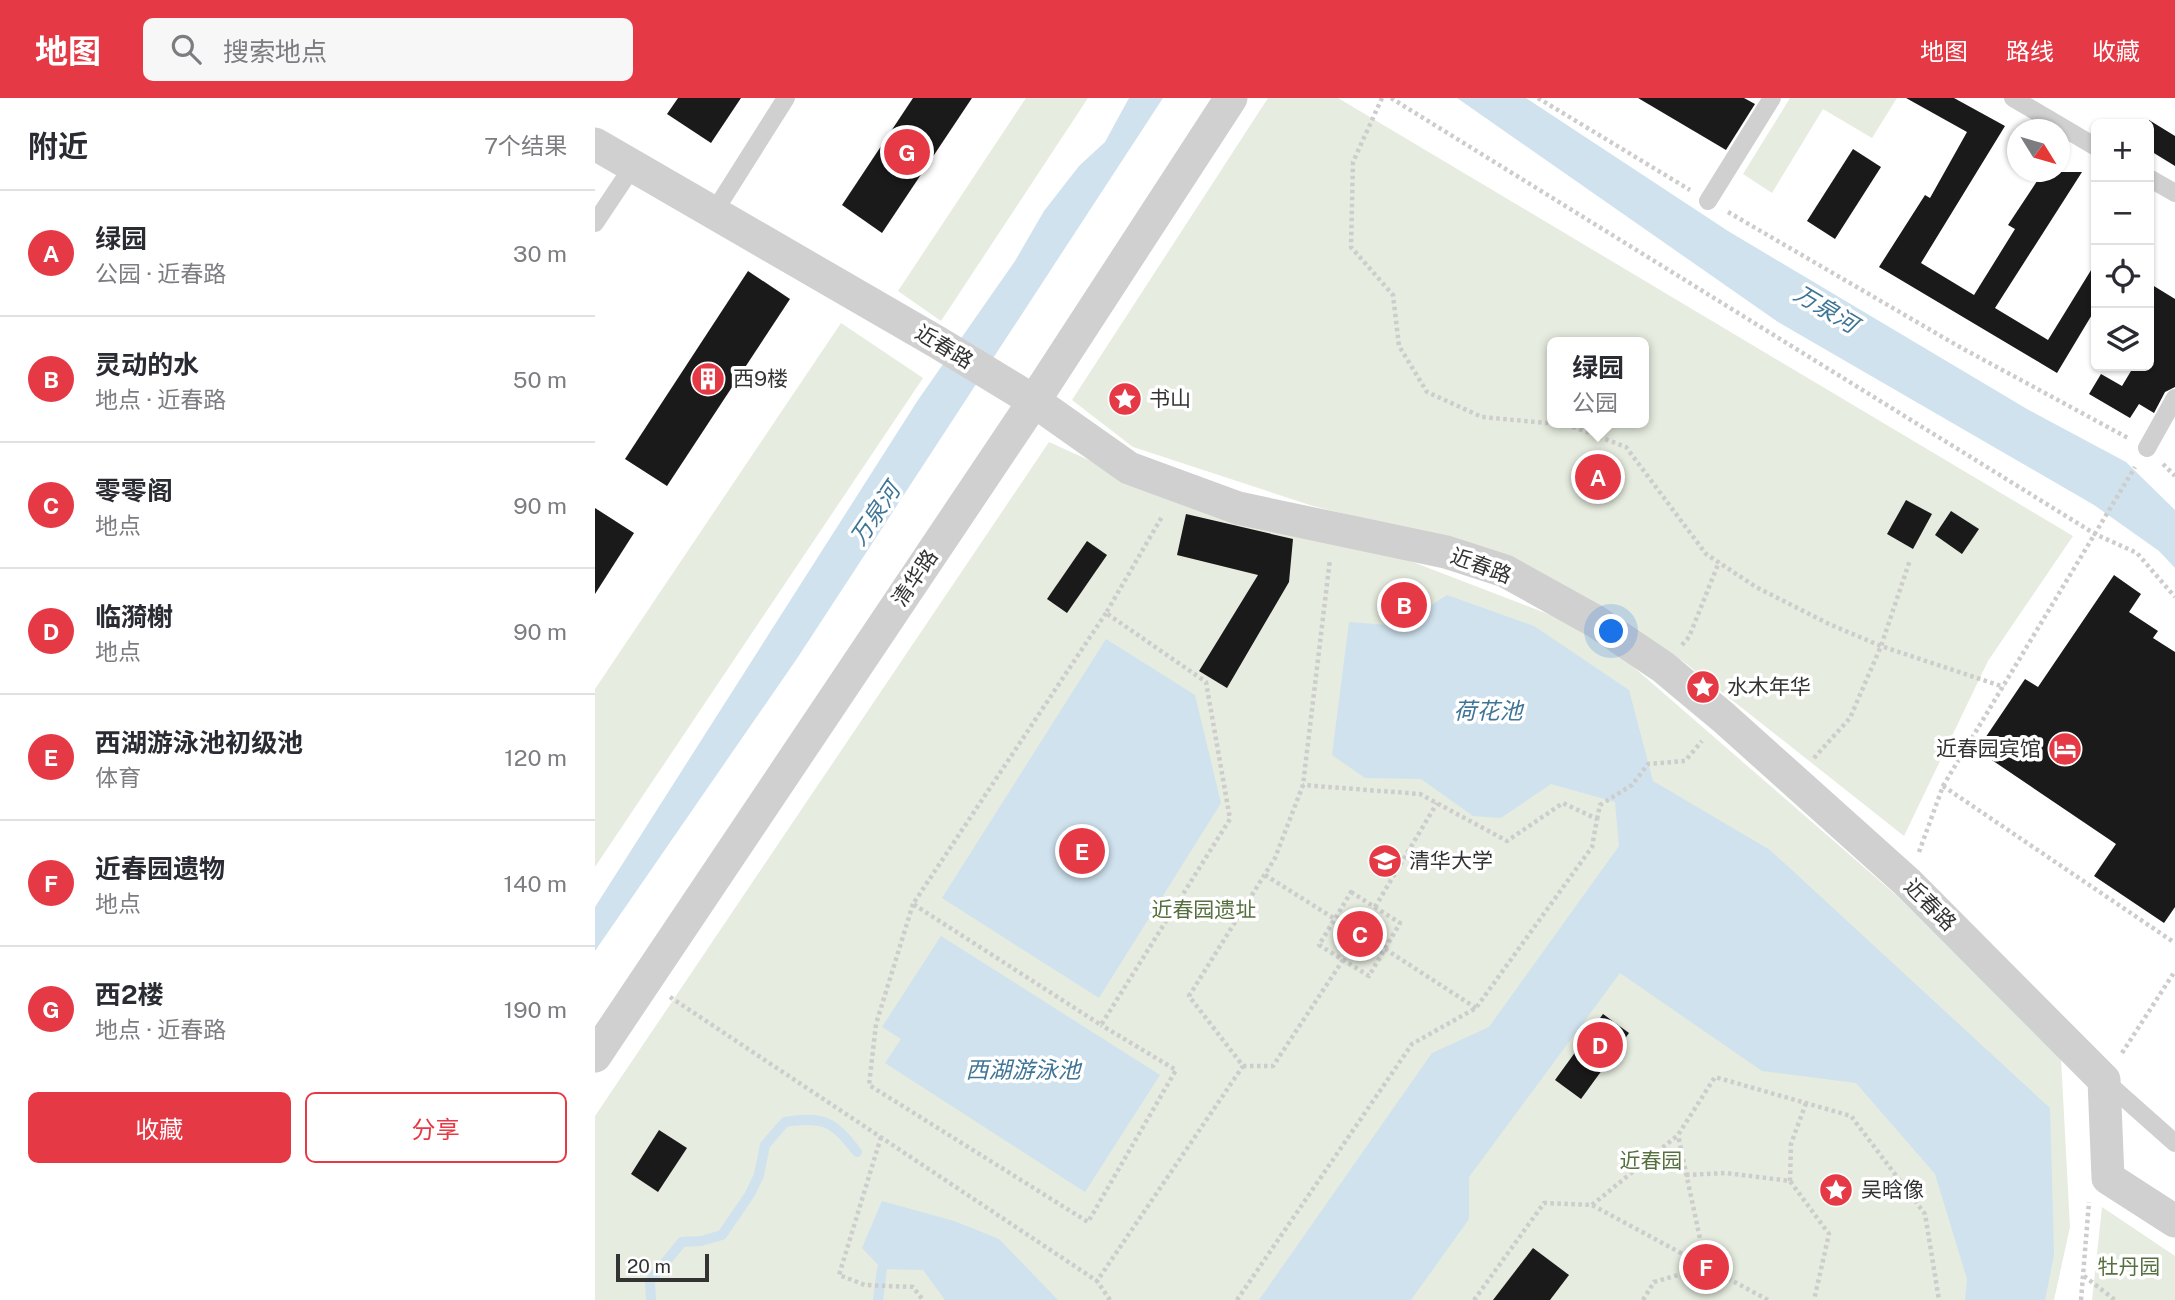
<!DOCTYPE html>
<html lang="zh">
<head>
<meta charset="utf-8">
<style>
	body { margin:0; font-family:"Public Sans","Noto Sans SC",sans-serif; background:#f7f7f7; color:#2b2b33 }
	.controls { position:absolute; right:21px; top:21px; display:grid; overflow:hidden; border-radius:10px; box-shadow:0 2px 5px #0004 }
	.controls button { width:63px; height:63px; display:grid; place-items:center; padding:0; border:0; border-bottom:2px solid #e1e1e2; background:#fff; color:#2b2b33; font:35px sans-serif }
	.compass { position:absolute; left:1412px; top:21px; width:63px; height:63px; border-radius:50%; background:#fff; box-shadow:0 2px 5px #0004; rotate:127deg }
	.scale { position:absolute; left:21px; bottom:18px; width:93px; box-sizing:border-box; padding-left:7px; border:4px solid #333; border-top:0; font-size:19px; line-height:24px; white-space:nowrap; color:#333; -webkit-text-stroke:5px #fff; paint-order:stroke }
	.you { position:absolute; left:1017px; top:534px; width:24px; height:24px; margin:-18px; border:5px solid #fff; border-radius:50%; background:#1a73e8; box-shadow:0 0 0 10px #1a73e833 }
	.badge { display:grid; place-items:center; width:46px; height:46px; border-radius:50%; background:#e63946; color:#fff; font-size:23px; font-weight:700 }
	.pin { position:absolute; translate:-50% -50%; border:4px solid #fff; box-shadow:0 2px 7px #0006 }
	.popup { position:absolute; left:952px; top:239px; width:102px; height:91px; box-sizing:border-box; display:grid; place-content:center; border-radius:10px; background:#fff; filter:drop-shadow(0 2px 5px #0005); font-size:23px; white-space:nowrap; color:#7c7c81 }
	.popup b { font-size:26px; color:#2b2b33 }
	.popup::after { content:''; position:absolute; left:50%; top:100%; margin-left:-14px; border:14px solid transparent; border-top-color:#fff }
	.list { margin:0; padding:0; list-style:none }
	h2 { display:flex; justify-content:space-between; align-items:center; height:91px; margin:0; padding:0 28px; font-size:30px }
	h2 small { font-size:23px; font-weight:400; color:#7c7c81 }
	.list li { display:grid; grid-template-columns:46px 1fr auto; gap:21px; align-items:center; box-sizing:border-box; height:126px; padding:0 28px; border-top:2px solid #e1e1e2 }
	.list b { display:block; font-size:26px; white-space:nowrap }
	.list p { margin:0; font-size:23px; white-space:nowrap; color:#7c7c81 }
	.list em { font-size:23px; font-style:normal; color:#7c7c81 }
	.actions { display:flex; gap:14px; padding:21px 28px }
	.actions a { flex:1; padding:16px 0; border:2px solid #e63946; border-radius:10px; text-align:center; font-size:24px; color:#e63946 }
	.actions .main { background:#e63946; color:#fff }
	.icon { flex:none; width:38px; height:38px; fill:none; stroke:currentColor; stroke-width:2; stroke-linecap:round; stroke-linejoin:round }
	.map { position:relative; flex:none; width:1580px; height:1202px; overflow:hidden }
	header { display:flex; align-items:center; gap:42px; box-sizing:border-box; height:98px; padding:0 35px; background:#e63946; color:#fff }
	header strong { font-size:33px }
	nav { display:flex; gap:38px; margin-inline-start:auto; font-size:24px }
	.search { width:490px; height:63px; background:#f7f7f7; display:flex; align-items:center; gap:18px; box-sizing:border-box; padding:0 24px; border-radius:10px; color:#7c7c81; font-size:26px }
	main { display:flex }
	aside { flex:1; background:#fff }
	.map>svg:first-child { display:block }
</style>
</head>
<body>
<header>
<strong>地图</strong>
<div class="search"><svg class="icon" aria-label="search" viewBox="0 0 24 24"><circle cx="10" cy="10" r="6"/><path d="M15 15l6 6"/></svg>搜索地点</div>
<nav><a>地图</a><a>路线</a><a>收藏</a></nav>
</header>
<main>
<aside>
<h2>附近<small>7个结果</small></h2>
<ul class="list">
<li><span class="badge">A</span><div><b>绿园</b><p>公园 · 近春路</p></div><em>30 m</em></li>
<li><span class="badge">B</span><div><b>灵动的水</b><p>地点 · 近春路</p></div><em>50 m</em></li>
<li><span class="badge">C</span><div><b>零零阁</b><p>地点</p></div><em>90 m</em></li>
<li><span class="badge">D</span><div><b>临漪榭</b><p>地点</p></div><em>90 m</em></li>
<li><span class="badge">E</span><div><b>西湖游泳池初级池</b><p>体育</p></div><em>120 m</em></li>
<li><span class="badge">F</span><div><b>近春园遗物</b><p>地点</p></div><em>140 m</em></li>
<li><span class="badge">G</span><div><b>西2楼</b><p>地点 · 近春路</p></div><em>190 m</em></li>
</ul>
<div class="actions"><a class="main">收藏</a><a>分享</a></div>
</aside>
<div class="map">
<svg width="1580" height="1202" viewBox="0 0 1580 1202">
	<rect width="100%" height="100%" fill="#fff"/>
	<g fill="#e6ecdf" fill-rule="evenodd">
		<polygon points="431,0 493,0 346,223 303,193"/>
		<path d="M673,0H743L1478,438L1393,563L1309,738L1089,564L913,457L718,408L538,349L477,302ZM958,244H1048V325H958Z"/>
		<polygon points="1195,0 1302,0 1277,40 1228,11 1177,95 1148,76"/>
		<polygon points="246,225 328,280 0,769 0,591"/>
		<polygon points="454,344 588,405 797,456 997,533 1301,797 1466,961 1475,1129 1459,1202 0,1202 0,1018"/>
		<polygon points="1507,1109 1580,1158 1580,1202 1497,1202"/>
	</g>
	<g fill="#cfe2ee">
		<polygon points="534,0 568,0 203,559 0,853 0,809 323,302 420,163 449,113 484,68 510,44"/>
		<polygon points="862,0 931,0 1133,133 1432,311 1531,364 1580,412 1580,470 1564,453 1499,407 1183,224"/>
		<polygon points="852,497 939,528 1034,592 1058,683 1175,752 1455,1010 1459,1157 1450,1202 1370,1202 1372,1181 1340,1076 1261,985 1167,973 1025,875 874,1079 874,1121 816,1202 664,1202 837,955 894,929 1024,748 1020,704 956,686 906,720 878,718 826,681 770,680 737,657 754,524 804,528"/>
		<polygon points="511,541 600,597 626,705 504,900 347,800"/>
		<polygon points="346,838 565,977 490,1094 290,965 306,941 287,929"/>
		<polygon points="287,1103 359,1123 404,1141 463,1202 350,1202 328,1172 287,1171 267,1150"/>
	</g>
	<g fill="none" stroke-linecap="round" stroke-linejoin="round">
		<g stroke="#cfe2ee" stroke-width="10">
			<path d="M56,1202L55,1183L87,1144L106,1143L127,1137L155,1096L164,1077L170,1047L190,1024C229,1018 238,1023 262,1054"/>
			<polyline points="283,1202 287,1171"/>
		</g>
	</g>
	<g fill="#1a1a1a">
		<polygon points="83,0 146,0 116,45 72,16"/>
		<polygon points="318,0 377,0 287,135 247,107"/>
		<polygon points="1043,0 1149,0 1160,6 1131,52"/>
		<polygon points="1311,0 1359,0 1410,28 1326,165 1379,197 1420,131 1413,127 1448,74 1487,74 1400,210 1453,242 1501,164 1501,210 1462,275 1284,169 1330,97 1335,100 1372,34"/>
		<polygon points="1554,22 1580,38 1580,68 1554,52"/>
		<polygon points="1258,51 1286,69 1240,141 1212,123"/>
		<polygon points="153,173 195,201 72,388 30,361"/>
		<polygon points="1554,185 1580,201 1580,289 1570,294 1559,315 1544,306 1535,320 1494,296 1506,276 1527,288 1539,268 1554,268"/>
		<polygon points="1311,402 1337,416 1318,451 1292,436"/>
		<polygon points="0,410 39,435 0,496"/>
		<polygon points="1356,413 1384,431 1367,456 1340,437"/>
		<polygon points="591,416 698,441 694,484 632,590 604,573 663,477 582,457"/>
		<polygon points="492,443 512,457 472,515 452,501"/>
		<polygon points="1519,477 1546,496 1534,514 1563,533 1558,540 1580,554 1580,809 1569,825 1499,778 1521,746 1382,652 1430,581 1443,589"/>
		<circle cx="765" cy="836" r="24"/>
		<polygon points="1008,916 1034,935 986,1001 960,982"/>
		<polygon points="64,1032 92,1050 63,1094 36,1076"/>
		<polygon points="938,1150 974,1177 955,1202 898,1202"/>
	</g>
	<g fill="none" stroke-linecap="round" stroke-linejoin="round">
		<g stroke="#cdcdcd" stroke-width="4.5" stroke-dasharray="3.5 3.5" stroke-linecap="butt">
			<polyline points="787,0 758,64 756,149 798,197 804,248 832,294 887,319 973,327 1031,349 1111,456 1161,489 1234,526 1286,548 1409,589"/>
			<polyline points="796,0 1500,436 1542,455 1580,499"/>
			<polyline points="943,0 1095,92"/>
			<polyline points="1133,114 1363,248 1533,340"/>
			<polyline points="1568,366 1580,378"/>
			<polyline points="511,515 318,806 506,927 635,721 611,584 511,515 568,417"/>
			<polyline points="1087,547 1094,539 1124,464"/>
			<polyline points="1219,660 1255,620 1286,548 1315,462"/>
			<polyline points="1348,688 1580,845"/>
			<polyline points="1002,721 1005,707 1037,687 1053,666 1090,663 1107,643"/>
			<polyline points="1324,754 1348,688 1540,369"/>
			<polyline points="670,777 740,821"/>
			<polygon points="756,794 805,825 774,878 724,847"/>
			<polyline points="318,806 281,926 274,987 493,1124 581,972 506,927"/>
			<polyline points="780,809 842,705"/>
			<polyline points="790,851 881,910"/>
			<polyline points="75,899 502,1183"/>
			<polyline points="1527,955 1580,873"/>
			<polyline points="648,968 678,968 748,862"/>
			<polyline points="286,1039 244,1177 270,1187 318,1189 328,1202"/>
			<polyline points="1091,1077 1131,1075 1195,1083 1234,1136 1219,1202"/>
			<polyline points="1195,1083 1196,1046 1211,1005"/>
			<polyline points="997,1107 1083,1037 1120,979 1256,1018 1330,1116 1344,1202"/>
			<polyline points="1489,1178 1520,1202"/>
			<polyline points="515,1202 502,1183 648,968 594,898 680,760 708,687 735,461"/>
			<polyline points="642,1202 817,946 881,910 997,749 1002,721 968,705 912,743 825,696 708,687"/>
			<polyline points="879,1202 949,1105 997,1107 1173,1202"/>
			<polyline points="1048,1202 1059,1184 1111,1169 1083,1037"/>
			<polyline points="1486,1202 1494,1104"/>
		</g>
		<g stroke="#d0d0d0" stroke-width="18">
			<polyline points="1418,0 1501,49"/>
			<polyline points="1554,80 1580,95"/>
			<polyline points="1113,103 1177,0"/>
			<polyline points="119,114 191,0"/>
			<polyline points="0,125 38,68"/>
			<polyline points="1552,350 1580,300"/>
			<polyline points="1509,982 1580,1045"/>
		</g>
		<g stroke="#d0d0d0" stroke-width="33">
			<polyline points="0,46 342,244 439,303 534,370 643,410 851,454 910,473 1000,523 1068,569 1128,619 1312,784 1509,982 1513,1080 1580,1123"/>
			<polyline points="0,958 439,303 636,0"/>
		</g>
	</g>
	<defs>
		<g id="building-disc" transform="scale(1.75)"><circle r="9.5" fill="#e63946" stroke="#fff"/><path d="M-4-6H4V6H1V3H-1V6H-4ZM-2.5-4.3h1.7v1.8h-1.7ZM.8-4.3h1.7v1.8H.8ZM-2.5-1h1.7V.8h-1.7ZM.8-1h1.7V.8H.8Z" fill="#fff"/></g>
		<g id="sight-disc" transform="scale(1.75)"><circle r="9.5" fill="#e63946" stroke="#fff"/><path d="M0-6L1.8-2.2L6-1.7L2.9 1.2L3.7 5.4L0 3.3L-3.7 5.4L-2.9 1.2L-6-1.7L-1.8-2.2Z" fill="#fff"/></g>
		<g id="hotel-disc" transform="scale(1.75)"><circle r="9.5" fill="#e63946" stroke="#fff"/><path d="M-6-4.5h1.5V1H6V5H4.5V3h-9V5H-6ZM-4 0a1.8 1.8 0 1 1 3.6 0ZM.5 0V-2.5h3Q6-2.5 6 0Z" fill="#fff"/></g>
		<g id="university-disc" transform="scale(1.75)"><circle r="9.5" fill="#e63946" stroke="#fff"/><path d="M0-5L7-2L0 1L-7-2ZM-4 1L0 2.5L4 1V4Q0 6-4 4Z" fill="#fff"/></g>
	</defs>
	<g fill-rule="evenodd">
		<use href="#building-disc" x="113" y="281"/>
		<use href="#sight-disc" x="530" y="301"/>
		<use href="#sight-disc" x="1108" y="589"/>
		<use href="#hotel-disc" x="1470" y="651"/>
		<use href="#university-disc" x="790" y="763"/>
		<use href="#sight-disc" x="1241" y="1092"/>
	</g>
	<g text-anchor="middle" stroke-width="7" stroke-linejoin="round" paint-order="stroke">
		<g font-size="21" fill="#333" stroke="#fff">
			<text transform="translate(349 249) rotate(31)" y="7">近春路</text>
			<text transform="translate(886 468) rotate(20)" y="7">近春路</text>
			<text transform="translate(320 480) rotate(-56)" y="7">清华路</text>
			<text transform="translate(1335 807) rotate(45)" y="7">近春路</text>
		</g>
		<g font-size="21" fill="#333" stroke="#fff" text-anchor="start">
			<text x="138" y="288">西9楼</text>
			<text x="554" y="308">书山</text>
			<text x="1132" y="596">水木年华</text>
			<text x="1446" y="658" text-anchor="end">近春园宾馆</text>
			<text x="814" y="770">清华大学</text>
			<text x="1266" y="1099">吴晗像</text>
		</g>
		<g font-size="21" fill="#56703f" stroke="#fff">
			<text x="609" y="819">近春园遗址</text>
			<text x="1056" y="1070">近春园</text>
			<text x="1534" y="1176">牡丹园</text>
		</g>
		<g font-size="23" font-style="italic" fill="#3f7597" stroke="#fff">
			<text transform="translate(1231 211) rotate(31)" y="8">万泉河</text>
			<text transform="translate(280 416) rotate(-56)" y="8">万泉河</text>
			<text x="893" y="621">荷花池</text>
			<text x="428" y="980">西湖游泳池</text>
		</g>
	</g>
</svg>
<div class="controls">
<button>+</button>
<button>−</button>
<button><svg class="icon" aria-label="locate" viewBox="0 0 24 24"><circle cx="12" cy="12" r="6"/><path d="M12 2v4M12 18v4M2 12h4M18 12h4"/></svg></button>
<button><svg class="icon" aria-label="layers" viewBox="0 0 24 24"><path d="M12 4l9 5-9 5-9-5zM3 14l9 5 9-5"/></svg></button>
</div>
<svg class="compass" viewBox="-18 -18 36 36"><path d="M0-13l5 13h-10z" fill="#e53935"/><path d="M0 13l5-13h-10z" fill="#7c7c81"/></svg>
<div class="scale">20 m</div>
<div class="you"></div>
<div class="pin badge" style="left:1003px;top:379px">A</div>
<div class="popup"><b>绿园</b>公园</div>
<div class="pin badge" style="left:809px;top:507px">B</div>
<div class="pin badge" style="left:765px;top:836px">C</div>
<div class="pin badge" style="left:1005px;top:947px">D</div>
<div class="pin badge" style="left:487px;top:753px">E</div>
<div class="pin badge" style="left:1111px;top:1169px">F</div>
<div class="pin badge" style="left:312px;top:54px">G</div>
</div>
</main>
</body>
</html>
